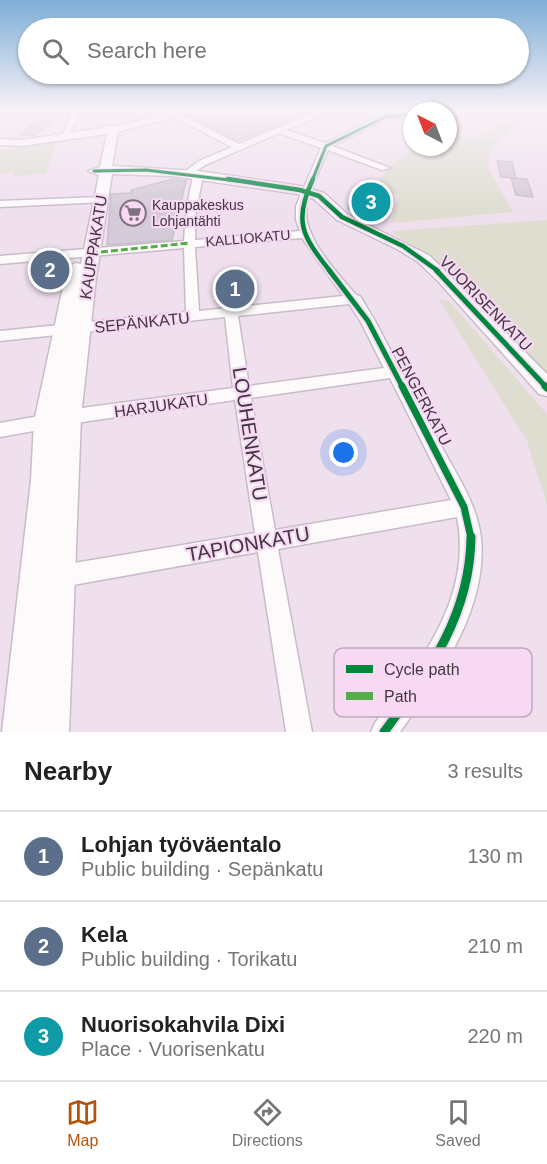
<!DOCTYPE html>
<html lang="en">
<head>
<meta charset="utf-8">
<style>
	body { margin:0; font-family:Helvetica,sans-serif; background:#f6f6f6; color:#222 }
	.compass { position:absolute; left:403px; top:102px; width:54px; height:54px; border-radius:50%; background:#fff; box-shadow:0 2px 4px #0004; rotate:318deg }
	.you { position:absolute; left:344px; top:453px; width:21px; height:21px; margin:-15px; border:4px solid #fff; border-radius:50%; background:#1a73e8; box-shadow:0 0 0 9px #1a73e833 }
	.badge { display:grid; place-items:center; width:39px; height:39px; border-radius:50%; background:#b45309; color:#fff; font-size:20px; font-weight:700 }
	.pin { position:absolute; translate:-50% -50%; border:3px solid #fff; box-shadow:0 2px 6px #0006 }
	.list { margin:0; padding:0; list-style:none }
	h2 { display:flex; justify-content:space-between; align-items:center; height:78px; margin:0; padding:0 24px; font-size:26px }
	h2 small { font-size:20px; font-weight:400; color:#767676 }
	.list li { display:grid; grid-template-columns:39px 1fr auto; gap:18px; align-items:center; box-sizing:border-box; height:90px; padding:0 24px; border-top:2px solid #e0e0e0 }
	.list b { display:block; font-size:22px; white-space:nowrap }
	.list p { margin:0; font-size:20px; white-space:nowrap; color:#767676 }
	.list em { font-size:20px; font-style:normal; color:#767676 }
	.icon { flex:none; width:33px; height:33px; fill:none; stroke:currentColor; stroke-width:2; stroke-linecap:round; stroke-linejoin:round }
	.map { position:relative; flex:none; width:547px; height:732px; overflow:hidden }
	.search { position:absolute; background:#fff; box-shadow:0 2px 4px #0004; left:18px; right:18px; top:18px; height:66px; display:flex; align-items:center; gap:15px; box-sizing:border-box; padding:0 21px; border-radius:33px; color:#767676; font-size:22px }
	.sheet { height:348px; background:#fff }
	nav { display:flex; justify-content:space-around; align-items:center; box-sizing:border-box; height:84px; border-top:2px solid #e0e0e0; background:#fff; font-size:16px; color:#767676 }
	nav a { display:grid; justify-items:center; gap:3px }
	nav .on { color:#b45309 }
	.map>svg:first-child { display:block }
</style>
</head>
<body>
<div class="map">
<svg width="547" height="732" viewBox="0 0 547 732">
	<rect width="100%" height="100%" fill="#f0e0ee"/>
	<g fill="#deddd0">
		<polygon points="517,110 532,110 526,113 518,125 493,146 488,168 513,212 391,223 399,195 373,188 391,166 413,147 448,147 448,135 477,137 512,118"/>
		<polygon points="57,142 46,174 13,176 14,172 0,174 0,150"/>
		<polygon points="547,220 547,377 427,255 406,243 392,231"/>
		<polygon points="439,300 449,301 547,414 547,505 527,441"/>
	</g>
	<g fill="#d3cbd7" stroke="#c6beca" stroke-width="1.5">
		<polygon points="212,110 301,110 307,113 238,141 187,116"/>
		<polygon points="36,121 51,121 36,135 21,135"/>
		<polygon points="497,161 512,162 516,178 501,177"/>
		<polygon points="511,178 527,179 533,197 516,195"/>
		<polygon points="173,179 186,181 172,240 107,245 111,194 131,193 131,190"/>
		<polygon points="352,193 392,197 391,208 370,206 369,212 348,209"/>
		<polygon points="243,270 250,303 226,306 221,272"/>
	</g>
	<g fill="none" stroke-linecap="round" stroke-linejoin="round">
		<g stroke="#c8bcc7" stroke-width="3">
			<g id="street">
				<polygon points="72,110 80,110 70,133 63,135"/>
				<path d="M321,110L324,114L286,130L325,143L382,115L412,112V116L387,119L332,146L390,168L382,170L328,150C321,166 311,187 307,203C299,234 337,272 356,295L360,296L375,321C396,361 418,402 439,442C455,472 477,503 481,538C488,609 439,677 400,732H371L375,723C420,663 473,597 457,517L278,549L312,732H286L258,552L56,588L48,585L45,577L48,569L56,566L255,533L235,400L89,421L0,437V423L89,407L233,388L225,317L0,341V331L186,312L184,248L0,264V256L184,241L186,211L193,176L198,173L203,176L196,211L195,240L300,231L296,220V206L321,148L279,133L205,165L186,178L183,177V173L199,161L232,147L170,115L177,113L239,144ZM302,238L343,296L199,311L195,247ZM349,304L361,322L384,368L249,386L238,316ZM390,378L451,500L275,530L251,398Z"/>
				<polygon points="100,197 104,198 104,202 0,207 0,201"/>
			</g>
		</g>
		<g stroke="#c8bcc7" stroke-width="3">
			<g id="secondary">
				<polygon points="182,110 199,110 118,132 112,166 198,171 300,186 324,193 347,214 430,256 547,374 547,396 539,394 437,280 418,262 397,249 337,220 314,199 298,194 172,176 112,174 96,278 81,417 69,732 2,732 31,480 34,422 67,268 75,263 81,264 99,175 88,171 100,167 107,134 22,146 0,145 0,139 22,140 101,128 106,125 113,127"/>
				<polygon points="303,110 331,110 321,115"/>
			</g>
		</g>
		<use href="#street" fill="#fdfafc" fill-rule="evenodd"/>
		<use href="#secondary" fill="#fdfafc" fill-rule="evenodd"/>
		<polyline stroke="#56ac46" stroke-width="3" stroke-dasharray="7 3" stroke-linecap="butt" points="91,253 189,243"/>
		<g stroke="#f7d9f3" stroke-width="5">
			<g id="cycleway-far4">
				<polyline points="94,171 146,170 238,181"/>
				<polyline points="312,181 326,146 385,117 412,114"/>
			</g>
		</g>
		<g stroke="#f7d9f3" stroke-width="8">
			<g id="cycleway-far3">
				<polyline points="228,179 300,190 319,196 342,217 403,246 438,271"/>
				<path d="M313,179C293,221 302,236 330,271"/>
			</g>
		</g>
		<g stroke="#f7d9f3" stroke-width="9">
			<g id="cycleway-far2">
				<polyline points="329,270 368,321 403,388"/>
				<polyline points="436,270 547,388"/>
			</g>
		</g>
		<g stroke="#f7d9f3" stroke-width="10">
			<g id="cycleway-far1">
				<polyline points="402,386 464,507 471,538"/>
				<polyline points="545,386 547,388"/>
			</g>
		</g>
		<g stroke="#f7d9f3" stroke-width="13">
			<path id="cycleway" d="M384,732C429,671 470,616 471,537"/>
		</g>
		<use href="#cycleway-far4" stroke="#00873e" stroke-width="3"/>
		<use href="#cycleway-far3" stroke="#00873e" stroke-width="4.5"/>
		<use href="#cycleway-far2" stroke="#00873e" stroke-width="5"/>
		<use href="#cycleway-far1" stroke="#00873e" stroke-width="7"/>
		<use href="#cycleway" stroke="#00873e" stroke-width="9"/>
	</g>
	<linearGradient id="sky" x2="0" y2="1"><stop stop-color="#7eafd7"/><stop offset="0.52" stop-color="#f8f1f7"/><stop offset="1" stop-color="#f8f1f7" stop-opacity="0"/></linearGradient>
	<rect width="547" height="212" fill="url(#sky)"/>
	<defs>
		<g id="supermarket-ring" transform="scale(1.35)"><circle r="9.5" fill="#f7d9f3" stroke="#7f727e" stroke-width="1.5"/><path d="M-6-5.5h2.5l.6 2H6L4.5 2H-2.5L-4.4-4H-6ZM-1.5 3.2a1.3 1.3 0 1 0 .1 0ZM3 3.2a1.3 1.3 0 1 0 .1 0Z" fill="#7f727e"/></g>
	</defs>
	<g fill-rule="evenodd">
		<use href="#supermarket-ring" x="133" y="213"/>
	</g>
	<g text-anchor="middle" stroke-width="4.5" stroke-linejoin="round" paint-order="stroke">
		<g font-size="14" fill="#423641" stroke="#f7d9f3" text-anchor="start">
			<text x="152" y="210">Kauppakeskus<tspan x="152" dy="16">Lohjantähti</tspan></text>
		</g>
		<g font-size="14" fill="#423641" stroke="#f7d9f3">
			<text transform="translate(248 238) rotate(-5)" y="5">KALLIOKATU</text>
		</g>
		<g font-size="16" fill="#423641" stroke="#f7d9f3">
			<text transform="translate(93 247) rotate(-81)" y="6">KAUPPAKATU</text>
			<text transform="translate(486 303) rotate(46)" y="6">VUORISENKATU</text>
			<text transform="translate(142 322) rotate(-6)" y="6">SEPÄNKATU</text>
			<text transform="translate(422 396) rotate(62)" y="6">PENGERKATU</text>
			<text transform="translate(161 405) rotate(-8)" y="6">HARJUKATU</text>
		</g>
		<g font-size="20" fill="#423641" stroke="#f7d9f3">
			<text transform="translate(250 434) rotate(81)" y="7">LOUHENKATU</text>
			<text transform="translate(248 544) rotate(-10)" y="7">TAPIONKATU</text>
		</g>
	</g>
	<rect x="334" y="648" width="198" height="69" rx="9" fill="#f7d9f3" stroke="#c1a8be" stroke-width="1.5"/>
	<rect x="346" y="665" width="27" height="8" fill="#00873e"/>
	<rect x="346" y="692" width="27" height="8" fill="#56ac46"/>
	<g font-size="16" fill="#423641">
		<text x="384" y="675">Cycle path</text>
		<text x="384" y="702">Path</text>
	</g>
</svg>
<svg class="compass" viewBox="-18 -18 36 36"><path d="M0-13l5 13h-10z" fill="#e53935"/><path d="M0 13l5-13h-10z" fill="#767676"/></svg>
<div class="you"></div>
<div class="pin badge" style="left:235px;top:289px;background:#5c6f8a">1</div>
<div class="pin badge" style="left:50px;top:270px;background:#5c6f8a">2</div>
<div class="pin badge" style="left:371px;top:202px;background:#0f9aa8">3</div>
<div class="search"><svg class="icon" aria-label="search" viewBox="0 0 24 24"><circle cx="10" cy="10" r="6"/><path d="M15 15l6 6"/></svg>Search here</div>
</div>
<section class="sheet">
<h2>Nearby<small>3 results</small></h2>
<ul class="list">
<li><span class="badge" style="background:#5c6f8a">1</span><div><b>Lohjan työväentalo</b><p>Public building · Sepänkatu</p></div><em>130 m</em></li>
<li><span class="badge" style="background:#5c6f8a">2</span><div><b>Kela</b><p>Public building · Torikatu</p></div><em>210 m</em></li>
<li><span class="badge" style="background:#0f9aa8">3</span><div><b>Nuorisokahvila Dixi</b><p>Place · Vuorisenkatu</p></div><em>220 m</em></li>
</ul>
</section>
<nav>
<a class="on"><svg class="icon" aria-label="map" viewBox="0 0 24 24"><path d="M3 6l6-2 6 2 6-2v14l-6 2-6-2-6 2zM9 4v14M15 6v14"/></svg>Map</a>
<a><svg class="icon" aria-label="directions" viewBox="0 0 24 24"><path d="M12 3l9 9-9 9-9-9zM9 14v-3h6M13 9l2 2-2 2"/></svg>Directions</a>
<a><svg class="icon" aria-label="saved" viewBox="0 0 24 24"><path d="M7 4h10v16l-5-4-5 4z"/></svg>Saved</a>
</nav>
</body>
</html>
